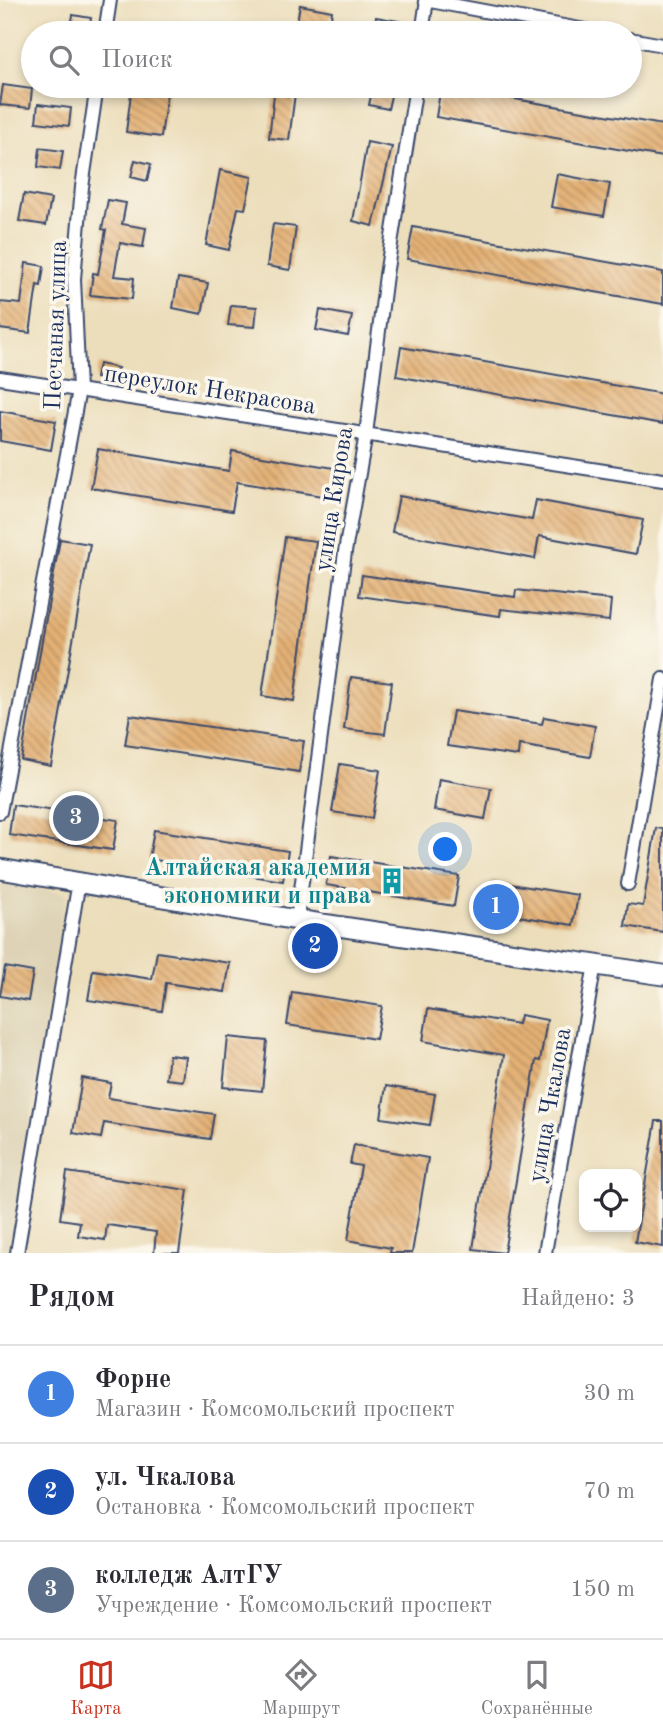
<!DOCTYPE html>
<html lang="ru">
<head>
<meta charset="utf-8">
<style>
	body { margin:0; font-family:"Old Standard TT",serif; background:#f2f2f3; color:#2b2b33 }
	.controls { position:absolute; right:21px; bottom:21px; display:grid; overflow:hidden; border-radius:14px; box-shadow:0 4px 10px #0003 }
	.controls button { width:63px; height:63px; display:grid; place-items:center; padding:0; border:0; border-bottom:2px solid #e1e1e2; background:#fff; color:#2b2b33; font:35px sans-serif }
	.you { position:absolute; left:446px; top:850px; width:24px; height:24px; margin:-18px; border:5px solid #fff; border-radius:50%; background:#1a73e8; box-shadow:0 0 0 10px #1a73e833 }
	.badge { display:grid; place-items:center; width:46px; height:46px; border-radius:50%; background:#c8321e; color:#fff; font-size:23px; font-weight:700 }
	.pin { position:absolute; translate:-50% -50%; border:4px solid #fff; box-shadow:0 2px 7px #0006 }
	.list { margin:0; padding:0; list-style:none }
	h2 { display:flex; justify-content:space-between; align-items:center; height:91px; margin:0; padding:0 28px; font-size:30px }
	h2 small { font-size:23px; font-weight:400; color:#7c7c81 }
	.list li { display:grid; grid-template-columns:46px 1fr auto; gap:21px; align-items:center; box-sizing:border-box; height:98px; padding:0 28px; border-top:2px solid #e1e1e2 }
	.list b { display:block; font-size:26px; white-space:nowrap }
	.list p { margin:0; font-size:23px; white-space:nowrap; color:#7c7c81 }
	.list em { font-size:23px; font-style:normal; color:#7c7c81 }
	.icon { flex:none; width:38px; height:38px; fill:none; stroke:currentColor; stroke-width:2; stroke-linecap:round; stroke-linejoin:round }
	.map { position:relative; flex:none; width:663px; height:1253px; overflow:hidden }
	.search { position:absolute; background:#fff; box-shadow:0 4px 10px #0003; left:21px; right:21px; top:21px; height:77px; display:flex; align-items:center; gap:18px; box-sizing:border-box; padding:0 24px; border-radius:38px; color:#7c7c81; font-size:26px }
	.sheet { height:385px; background:#fff }
	nav { display:flex; justify-content:space-around; align-items:center; box-sizing:border-box; height:98px; border-top:2px solid #e1e1e2; background:#fff; font-size:19px; color:#7c7c81 }
	nav a { display:grid; justify-items:center; gap:4px }
	nav .on { color:#c8321e }
	.map>svg:first-child { display:block }
</style>
</head>
<body>
<div class="map">
<svg width="663" height="1253" viewBox="0 0 663 1253">
	<defs>
		<pattern id="building-back-hatch" width="6" height="6" patternUnits="userSpaceOnUse" patternTransform="scale(1.75)"><rect width="6" height="6" fill="#e4b175"/><path d="M-1 5l2 2M0 0l6 6M5-1l2 2" fill="none" stroke="#b89063"/></pattern>
	</defs>
	<rect width="100%" height="100%" fill="#fbf7ec"/>
	<filter id="ink" filterUnits="userSpaceOnUse"><feTurbulence type="fractalNoise" baseFrequency=".0143" numOctaves="2"/><feDisplacementMap in="SourceGraphic" scale="14" xChannelSelector="R" yChannelSelector="G"/><feConvolveMatrix kernelMatrix="1 2 1 2 8 2 1 2 1" color-interpolation-filters="sRGB"/></filter>
	<filter id="wash" filterUnits="userSpaceOnUse"><feTurbulence type="fractalNoise" baseFrequency=".00686" numOctaves="4" result="noise"/><feDisplacementMap in="SourceGraphic" scale="28" xChannelSelector="R" yChannelSelector="G"/><feGaussianBlur stdDeviation="1.57" result="paint"/><feColorMatrix in="noise" values="0 0 0 0 0 0 0 0 0 0 0 0 0 0 0 0 0 1.4 0 .05"/><feComposite in="paint" operator="in"/></filter>
	<g filter="url(#wash)">
		<rect width="100%" height="100%" fill="#ecdebb"/>
		<g fill="#ded3b6">
			<polygon points="663,586 663,638 654,636"/>
			<polygon points="0,884 66,893 9,1253 0,1253"/>
		</g>
		<g id="blocks">
			<g fill="url(#building-back-hatch)">
				<polygon points="300,5 332,11 329,32 296,27"/>
				<polygon points="73,15 91,18 89,33 70,31"/>
				<polygon points="376,17 404,22 402,33 373,33"/>
				<polygon points="3,85 32,89 30,108 0,105"/>
				<polygon points="132,86 168,86 161,137 126,132"/>
				<polygon points="275,86 296,86 289,140 269,138"/>
				<polygon points="373,86 393,87 388,109 369,105"/>
				<polygon points="441,86 663,125 663,157 436,117"/>
				<polygon points="38,104 71,108 69,126 36,122"/>
				<polygon points="367,142 392,147 373,226 353,221"/>
				<polygon points="40,148 63,151 60,170 38,167"/>
				<polygon points="135,160 151,164 147,181 131,177"/>
				<polygon points="220,170 252,177 245,209 238,208 229,250 206,245"/>
				<polygon points="557,174 610,184 604,216 551,207"/>
				<polygon points="24,194 51,199 46,225 19,221"/>
				<polygon points="108,200 126,203 122,224 146,228 143,247 120,243 114,276 134,278 132,299 90,295 93,273 98,274 106,230 102,229"/>
				<polygon points="273,224 296,227 290,270 267,266"/>
				<polygon points="413,227 663,272 663,304 407,259"/>
				<polygon points="26,263 44,266 41,286 37,285 30,333 0,329 0,302 21,304"/>
				<polygon points="178,278 208,283 202,314 173,308"/>
				<polygon points="231,305 257,307 255,327 228,325"/>
				<polygon points="320,310 352,316 348,336 316,330"/>
				<polygon points="401,347 663,394 663,424 396,376"/>
				<polygon points="99,364 118,368 115,382 96,378"/>
				<polygon points="0,411 56,421 51,450 0,441"/>
				<polygon points="98,449 229,471 232,451 340,469 335,498 237,482 232,511 91,488"/>
				<polygon points="399,496 532,520 536,500 643,520 636,554 539,536 535,559 392,532"/>
				<polygon points="285,537 316,541 294,701 262,696"/>
				<polygon points="60,539 90,544 51,766 21,760"/>
				<polygon points="362,575 515,597 516,590 611,600 609,621 501,609 500,616 359,596"/>
				<polygon points="351,677 392,682 385,734 344,729"/>
				<polygon points="453,711 542,724 544,717 595,726 590,757 519,745 518,756 447,746"/>
				<polygon points="130,715 304,741 299,772 125,745"/>
				<polygon points="340,764 380,770 372,818 332,812"/>
				<polygon points="439,779 491,788 485,819 434,810"/>
				<polygon points="13,805 118,820 113,850 9,835"/>
				<polygon points="656,828 663,829 663,932 625,926 628,904 643,906"/>
				<polygon points="154,830 288,851 283,881 149,859"/>
				<polygon points="331,856 459,876 454,906 326,885"/>
				<polygon points="492,881 578,895 573,925 488,911"/>
				<polygon points="157,952 230,963 225,992 166,983 162,1011 88,1000 93,970 152,979"/>
				<polygon points="5,967 33,972 28,1001 0,996"/>
				<polygon points="292,992 382,1006 376,1039 287,1025"/>
				<polygon points="428,1009 518,1024 520,1015 547,1020 540,1061 536,1060 504,1253 473,1249 504,1055 423,1041"/>
				<polygon points="228,1037 267,1041 262,1091 223,1087"/>
				<polygon points="169,1055 186,1057 183,1081 166,1079"/>
				<polygon points="82,1078 111,1083 108,1098 214,1114 210,1139 104,1123 101,1138 73,1133"/>
				<polygon points="386,1086 435,1094 430,1125 381,1118"/>
				<polygon points="656,1121 663,1121 663,1247 635,1242"/>
				<polygon points="354,1145 428,1158 412,1253 390,1253 391,1248 348,1240 361,1166 350,1164"/>
				<polygon points="67,1172 188,1190 179,1253 154,1253 156,1232 107,1225 105,1240 78,1236 80,1222 60,1219"/>
			</g>
		</g>
	</g>
	<g filter="url(#ink)">
		<use href="#blocks" fill-opacity="0" stroke="#3a496c" stroke-width="2"/>
		<g fill="none" stroke-linecap="round" stroke-linejoin="round">
			<g stroke="#3a496c" stroke-width="16">
				<g id="minor">
					<polyline points="425,0 601,33"/>
					<polyline points="105,33 110,0"/>
					<polyline points="422,33 427,0"/>
					<polyline points="630,39 663,45"/>
					<polyline points="0,378 663,480"/>
					<polyline points="0,812 79,390 74,279 82,187 97,86"/>
					<polyline points="628,884 663,679"/>
					<polyline points="297,920 345,552 366,434 386,275 416,86"/>
					<polyline points="17,1253 79,881"/>
					<polyline points="545,1253 595,964"/>
				</g>
			</g>
			<g stroke="#3a496c" stroke-width="23">
				<polyline id="secondary" points="0,869 297,920 663,975"/>
			</g>
			<use href="#minor" stroke="#fff" stroke-width="12"/>
			<use href="#secondary" stroke="#fff" stroke-width="19"/>
		</g>
	</g>
	<defs>
		<g id="building-bare" transform="scale(2.1)"><path d="M-4-6H4V6H1V3H-1V6H-4ZM-2.5-4.3h1.7v1.8h-1.7ZM.8-4.3h1.7v1.8H.8ZM-2.5-1h1.7V.8h-1.7ZM.8-1h1.7V.8H.8Z" fill="#0f9aa8" stroke="#fbf7ec" stroke-width="2.5" paint-order="stroke"/></g>
	</defs>
	<g fill-rule="evenodd">
		<use href="#building-bare" x="392" y="881"/>
	</g>
	<g text-anchor="middle" stroke-width="7" stroke-linejoin="round" paint-order="stroke">
		<g font-size="24" fill="#1b2f5e" stroke="#fbf7ec">
			<text transform="translate(55 325) rotate(-88)" y="8">Песчаная улица</text>
			<text transform="translate(210 389) rotate(9)" y="8">переулок Некрасова</text>
			<text transform="translate(333 499) rotate(-81)" y="8">улица Кирова</text>
			<text transform="translate(549 1105) rotate(-80)" y="8">улица Чкалова</text>
		</g>
		<g font-size="24" font-weight="bold" fill="#0d838f" stroke="#fbf7ec" text-anchor="end">
			<text x="371" y="875">Алтайская академия<tspan x="371" dy="28">экономики и права</tspan></text>
		</g>
	</g>
</svg>
<div class="controls">
<button><svg class="icon" aria-label="locate" viewBox="0 0 24 24"><circle cx="12" cy="12" r="6"/><path d="M12 2v4M12 18v4M2 12h4M18 12h4"/></svg></button>
</div>
<div class="you"></div>
<div class="pin badge" style="left:496px;top:907px;background:#3f7fe0">1</div>
<div class="pin badge" style="left:315px;top:946px;background:#1a4fb4">2</div>
<div class="pin badge" style="left:76px;top:818px;background:#5c6f8a">3</div>
<div class="search"><svg class="icon" aria-label="search" viewBox="0 0 24 24"><circle cx="10" cy="10" r="6"/><path d="M15 15l6 6"/></svg>Поиск</div>
</div>
<section class="sheet">
<h2>Рядом<small>Найдено: 3</small></h2>
<ul class="list">
<li><span class="badge" style="background:#3f7fe0">1</span><div><b>Форне</b><p>Магазин · Комсомольский проспект</p></div><em>30 m</em></li>
<li><span class="badge" style="background:#1a4fb4">2</span><div><b>ул. Чкалова</b><p>Остановка · Комсомольский проспект</p></div><em>70 m</em></li>
<li><span class="badge" style="background:#5c6f8a">3</span><div><b>колледж АлтГУ</b><p>Учреждение · Комсомольский проспект</p></div><em>150 m</em></li>
</ul>
</section>
<nav>
<a class="on"><svg class="icon" aria-label="map" viewBox="0 0 24 24"><path d="M3 6l6-2 6 2 6-2v14l-6 2-6-2-6 2zM9 4v14M15 6v14"/></svg>Карта</a>
<a><svg class="icon" aria-label="directions" viewBox="0 0 24 24"><path d="M12 3l9 9-9 9-9-9zM9 14v-3h6M13 9l2 2-2 2"/></svg>Маршрут</a>
<a><svg class="icon" aria-label="saved" viewBox="0 0 24 24"><path d="M7 4h10v16l-5-4-5 4z"/></svg>Сохранённые</a>
</nav>
</body>
</html>
